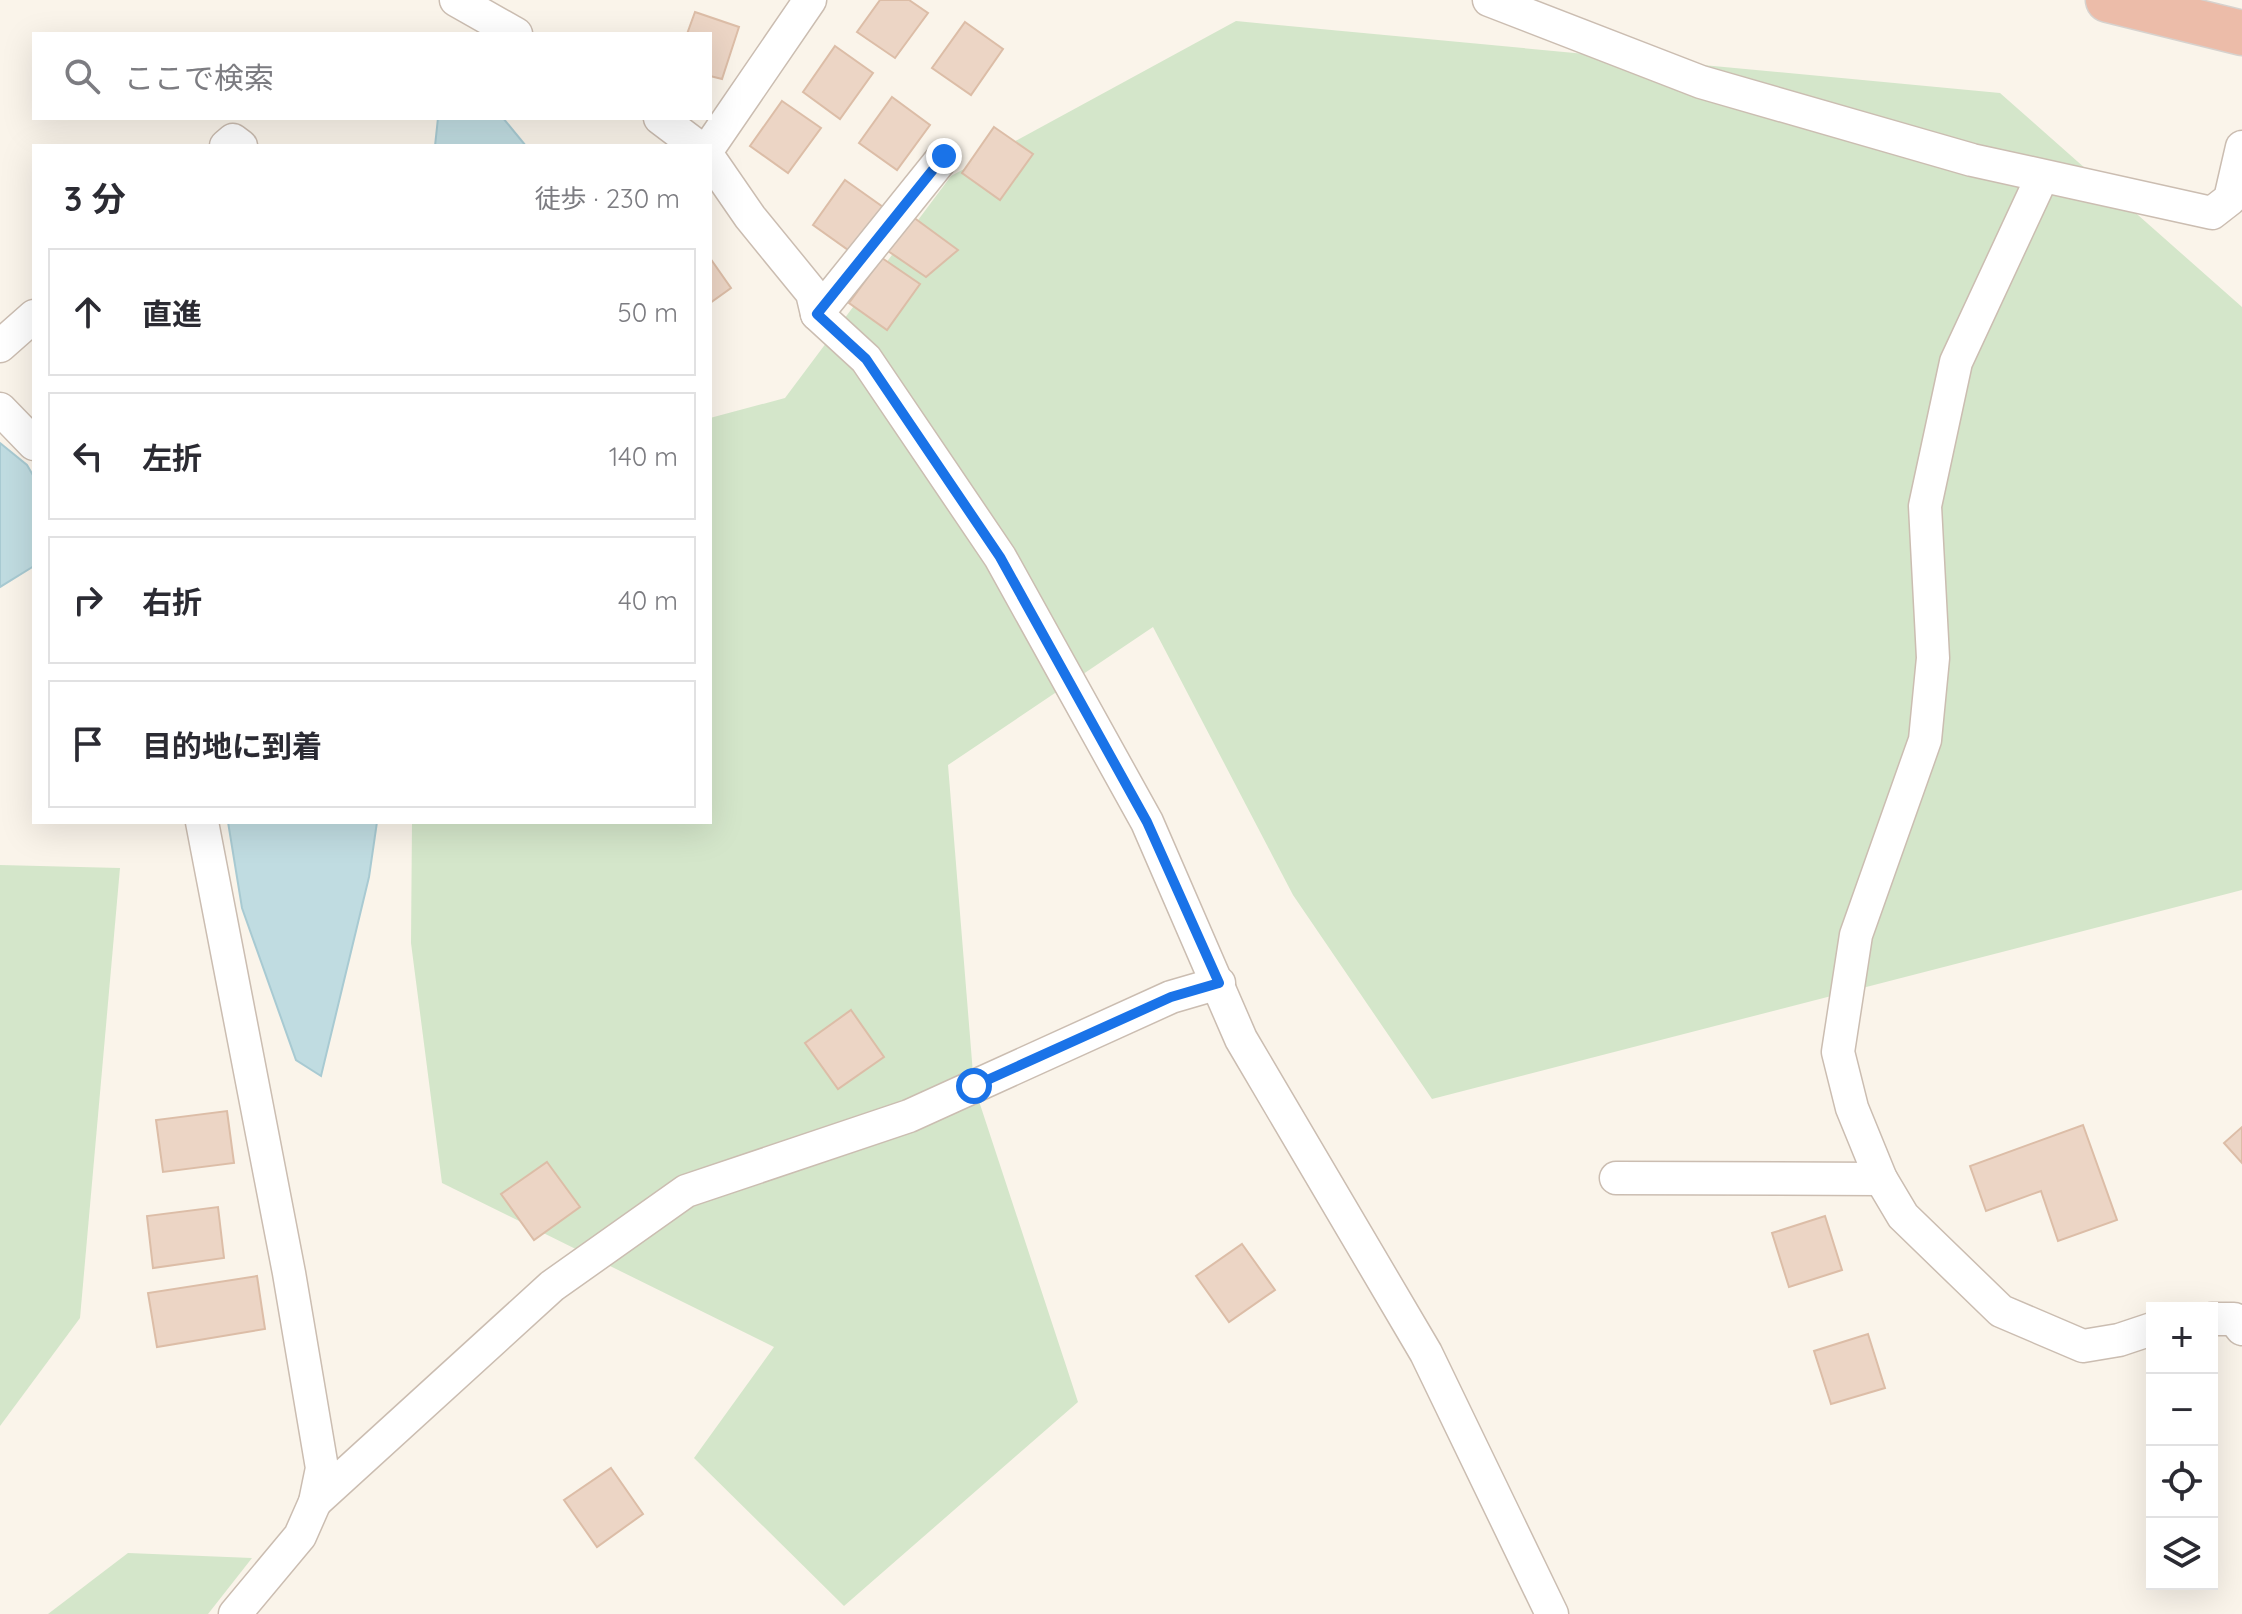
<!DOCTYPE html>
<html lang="ja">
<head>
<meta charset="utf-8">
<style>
	body { margin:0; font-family:Quicksand,"Noto Sans JP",sans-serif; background:#f2f2f3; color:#2b2b33 }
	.controls { position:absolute; right:24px; bottom:24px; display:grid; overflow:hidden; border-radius:0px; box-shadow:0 8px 32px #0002 }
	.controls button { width:72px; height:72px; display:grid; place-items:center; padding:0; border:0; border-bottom:2px solid #e1e1e2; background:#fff; color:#2b2b33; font:40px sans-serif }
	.stop { position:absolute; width:24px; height:24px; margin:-18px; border:6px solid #1a73e8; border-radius:50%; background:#fff }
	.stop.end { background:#1a73e8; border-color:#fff; box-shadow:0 2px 8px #0008 }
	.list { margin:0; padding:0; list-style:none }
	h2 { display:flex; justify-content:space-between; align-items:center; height:104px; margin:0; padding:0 32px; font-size:34px }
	h2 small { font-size:26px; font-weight:400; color:#7c7c81 }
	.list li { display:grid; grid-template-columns:52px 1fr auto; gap:24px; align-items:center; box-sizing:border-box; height:128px; margin:0 16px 16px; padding:0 16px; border:2px solid #e1e1e2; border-radius:0px }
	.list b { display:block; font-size:30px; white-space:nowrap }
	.list em { font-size:26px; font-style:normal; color:#7c7c81 }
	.icon { flex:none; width:44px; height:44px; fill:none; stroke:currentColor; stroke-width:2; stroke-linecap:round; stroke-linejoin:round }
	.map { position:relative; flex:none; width:2242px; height:1614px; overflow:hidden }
	.search { position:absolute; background:#fff; box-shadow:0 8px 32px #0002; left:32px; top:32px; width:680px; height:88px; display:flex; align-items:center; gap:20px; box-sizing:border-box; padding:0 28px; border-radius:0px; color:#7c7c81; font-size:30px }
	.panel { position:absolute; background:#fff; box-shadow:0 8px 32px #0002; left:32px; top:144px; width:680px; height:680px; border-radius:0px }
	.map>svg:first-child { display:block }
</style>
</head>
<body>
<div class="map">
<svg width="2242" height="1614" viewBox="0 0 2242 1614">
	<rect width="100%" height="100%" fill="#faf4ea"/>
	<g fill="#d4e6ca">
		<polygon points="1236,21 2000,93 2242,307 2242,890 1432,1099 1293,895 1153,627 948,765 974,1086 1078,1402 844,1606 694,1458 774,1347 442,1183 411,943 412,822 710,822 710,418 785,398 951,176"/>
		<polygon points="0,865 120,868 80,1318 0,1426"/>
		<polygon points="128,1553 252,1558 208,1614 48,1614"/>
	</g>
	<g fill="#c0dce1" stroke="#a8cad2" stroke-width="2">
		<polygon points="438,118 503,118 526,146 435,146"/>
		<polygon points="0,443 27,465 34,477 34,566 0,587"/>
		<polygon points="228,822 377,822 369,877 321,1076 296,1060 242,908"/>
	</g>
	<g fill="#ecd5c5" stroke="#dcbda7" stroke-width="2">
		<polygon points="880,0 909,0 928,13 895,58 857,32"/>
		<polygon points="695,12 739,27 722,79 710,76 710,34 687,34"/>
		<polygon points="965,22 1003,49 971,95 932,68"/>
		<polygon points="835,46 873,73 840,119 803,92"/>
		<polygon points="892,97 930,125 897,170 859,143"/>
		<polygon points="782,101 821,128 788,173 750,146"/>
		<polygon points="994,127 1033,154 1000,200 962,173"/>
		<polygon points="845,180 883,207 851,252 813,225"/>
		<polygon points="913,217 958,250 926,277 888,251"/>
		<polygon points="710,258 731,288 710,303"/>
		<polygon points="882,258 920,284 887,330 849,303"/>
		<polygon points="851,1010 884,1057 838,1089 805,1043"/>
		<polygon points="227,1111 234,1163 163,1172 156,1120"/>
		<polygon points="2083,1125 2117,1220 2058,1241 2041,1191 1986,1211 1970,1166"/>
		<polygon points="2242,1127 2242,1163 2224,1143"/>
		<polygon points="547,1162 580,1207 534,1240 501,1194"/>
		<polygon points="218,1207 224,1258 153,1268 147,1216"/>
		<polygon points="1825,1216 1842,1270 1789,1287 1772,1233"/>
		<polygon points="1242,1244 1275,1290 1229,1322 1196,1276"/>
		<polygon points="257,1276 265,1329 157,1347 148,1293"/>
		<polygon points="1868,1334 1885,1388 1831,1404 1814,1351"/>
		<polygon points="611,1468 643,1514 597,1547 564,1500"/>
	</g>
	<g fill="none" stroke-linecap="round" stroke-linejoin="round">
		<g stroke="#cbbdb1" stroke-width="35">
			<g id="street">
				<polyline points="456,0 516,34"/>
				<polyline points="1489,0 1701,82 1972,160 2212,213 2230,199 2242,147"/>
				<polyline points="660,118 697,146"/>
				<polyline points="226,146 233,140 241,146"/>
				<polyline points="710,146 810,0"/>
				<polyline points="710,159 750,217 812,293 817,314 866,359 1000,557 1147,822 1241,1039 1426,1353 1552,1614"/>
				<polyline points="2042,177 1956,362 1925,506 1933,658 1925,740 1856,935 1838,1052 1852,1108 1881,1179 1903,1216 2001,1311 2083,1346 2119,1340 2152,1329"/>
				<polyline points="817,314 944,156"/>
				<polyline points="0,346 34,316"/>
				<polyline points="0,409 34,444"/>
				<polyline points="202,822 289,1273 322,1468 315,1502 300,1536 235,1614"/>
				<polyline points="1616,1178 1881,1179"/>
				<polyline points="2212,1319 2234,1319 2242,1329"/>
				<polyline points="315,1502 552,1286 686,1191 909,1116 1171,997 1219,983"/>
			</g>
		</g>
		<g stroke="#d7d2ce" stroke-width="47">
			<polyline id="highway" points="2108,0 2242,33"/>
		</g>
		<use href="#street" stroke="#fff" stroke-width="32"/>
		<use href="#highway" stroke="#ecbca9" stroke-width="44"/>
	</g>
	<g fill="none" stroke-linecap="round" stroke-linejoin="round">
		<polyline stroke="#1a73e8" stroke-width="10" points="944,156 817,314 866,359 1000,557 1147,822 1219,983 1171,997 974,1086"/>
	</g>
</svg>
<div class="controls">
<button>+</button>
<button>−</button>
<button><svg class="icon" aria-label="locate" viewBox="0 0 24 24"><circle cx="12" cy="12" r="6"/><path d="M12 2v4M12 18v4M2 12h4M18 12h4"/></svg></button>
<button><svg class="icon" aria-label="layers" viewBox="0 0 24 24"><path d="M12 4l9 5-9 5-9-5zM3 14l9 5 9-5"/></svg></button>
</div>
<div class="stop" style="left:974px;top:1086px"></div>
<div class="stop end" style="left:944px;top:156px"></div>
<div class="search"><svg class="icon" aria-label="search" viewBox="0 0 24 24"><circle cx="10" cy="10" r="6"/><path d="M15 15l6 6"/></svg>ここで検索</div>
<section class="panel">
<h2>3 分<small>徒歩 · 230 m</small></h2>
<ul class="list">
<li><svg class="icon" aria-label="ahead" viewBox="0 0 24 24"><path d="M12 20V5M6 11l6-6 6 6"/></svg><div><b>直進</b></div><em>50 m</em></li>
<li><svg class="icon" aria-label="left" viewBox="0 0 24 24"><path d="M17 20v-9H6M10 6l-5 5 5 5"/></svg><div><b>左折</b></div><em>140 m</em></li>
<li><svg class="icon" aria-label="right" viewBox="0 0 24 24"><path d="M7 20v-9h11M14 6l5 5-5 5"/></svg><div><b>右折</b></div><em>40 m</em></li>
<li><svg class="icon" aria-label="arrive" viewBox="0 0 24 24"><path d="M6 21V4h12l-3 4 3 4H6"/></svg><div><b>目的地に到着</b></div></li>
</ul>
</section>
</div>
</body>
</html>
